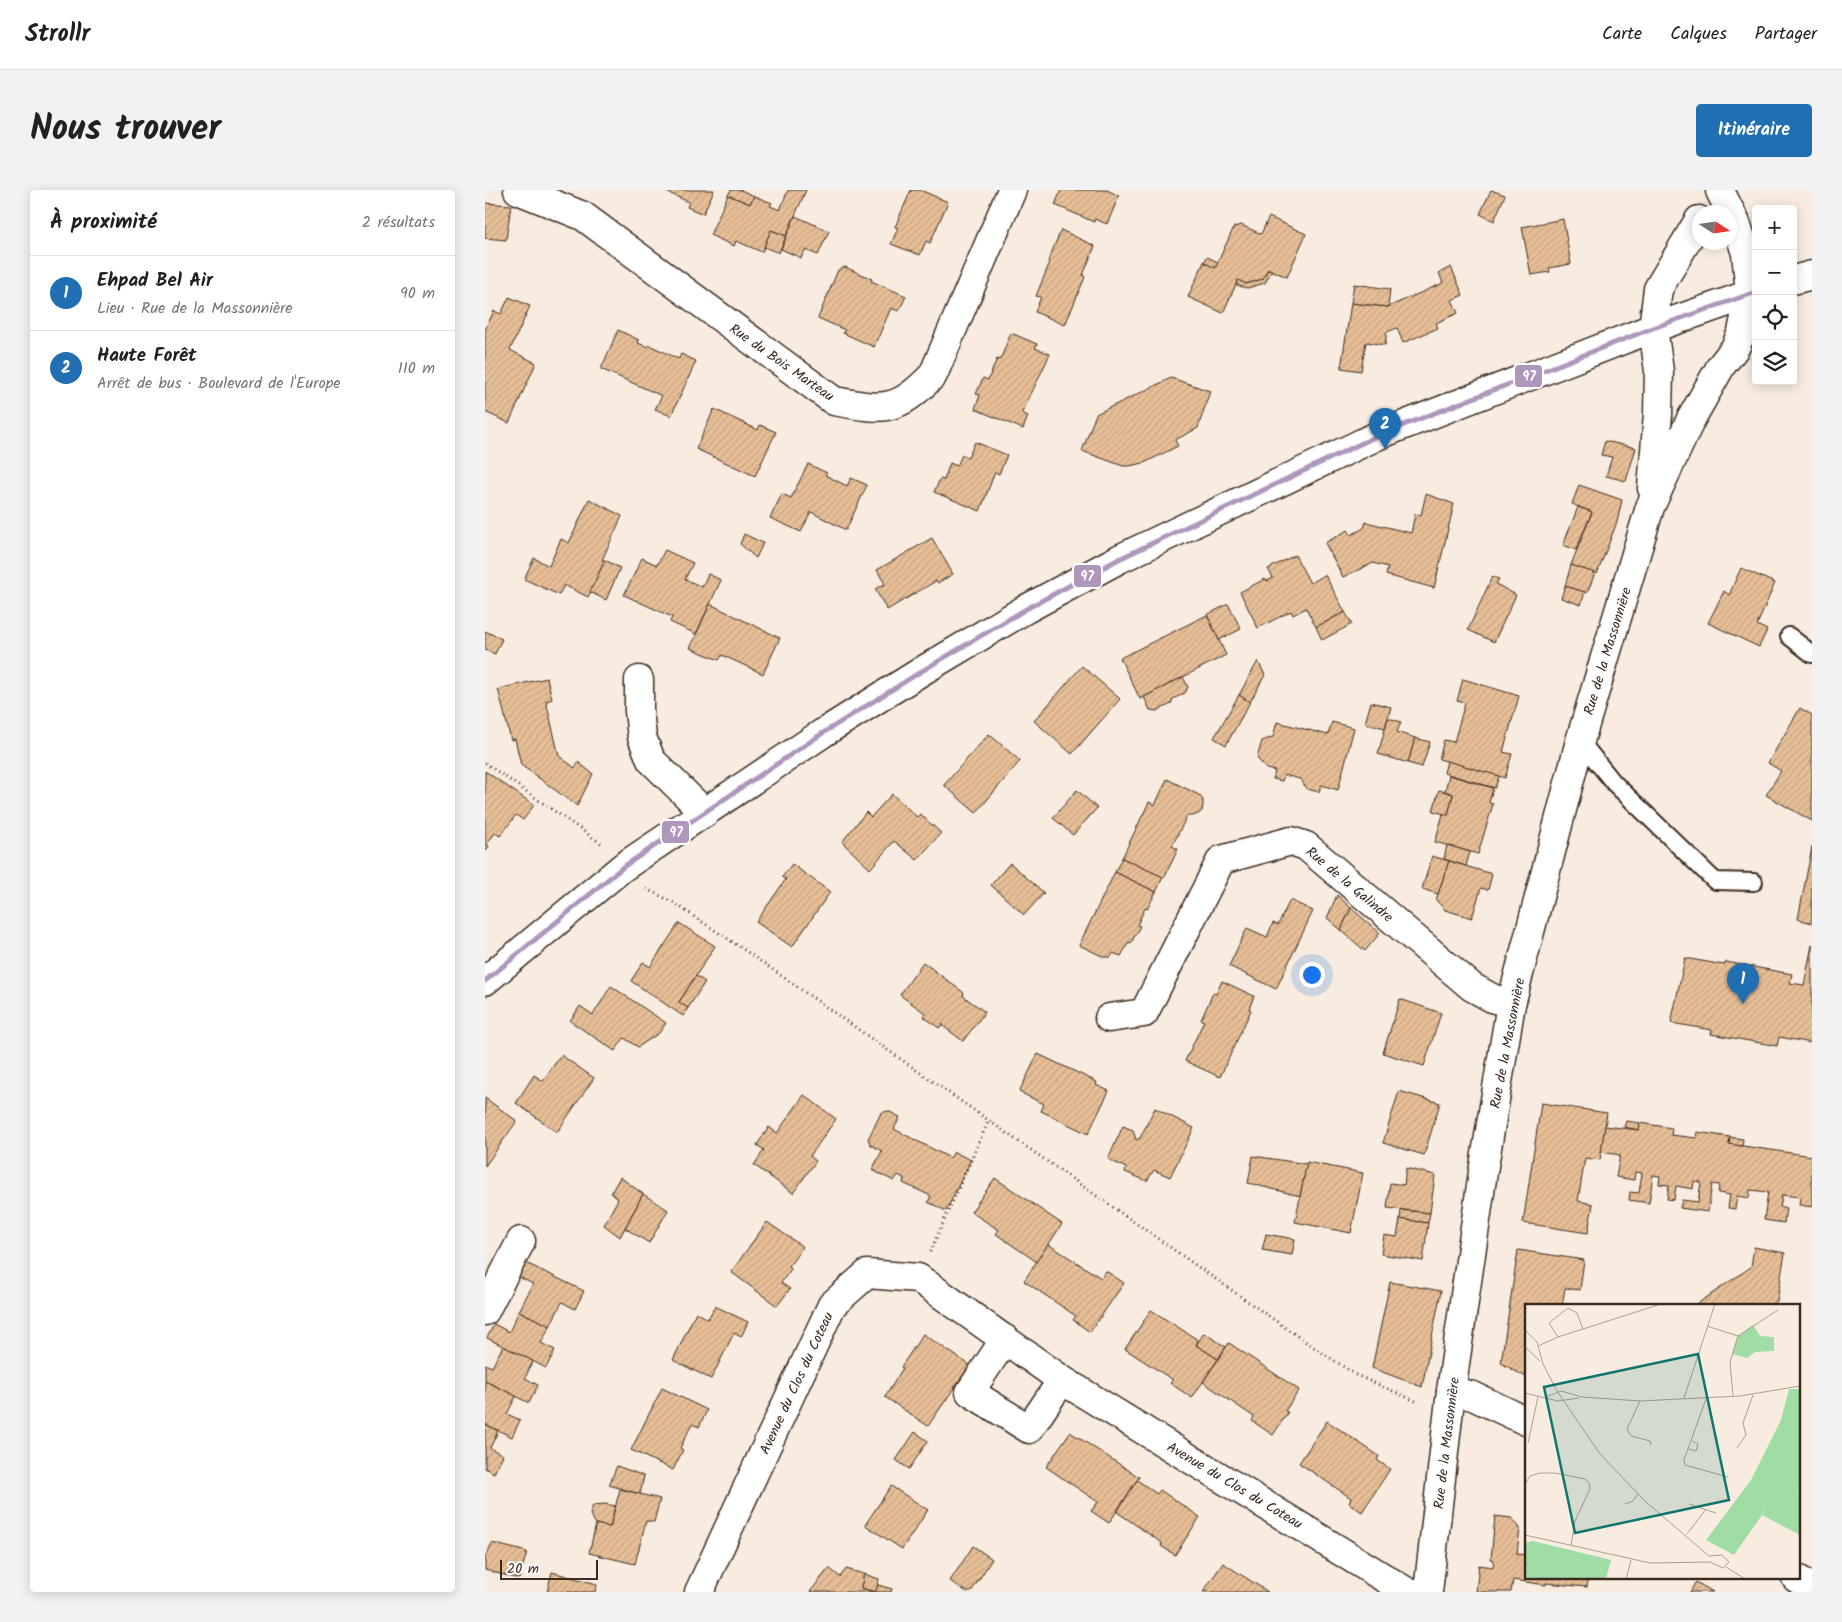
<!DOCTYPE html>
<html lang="fr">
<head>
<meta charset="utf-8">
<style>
	body { margin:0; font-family:Kalam,sans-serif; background:#f2f2f2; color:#202124 }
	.controls { position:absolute; right:15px; top:15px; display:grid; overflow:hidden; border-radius:5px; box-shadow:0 2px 12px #0003 }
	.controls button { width:45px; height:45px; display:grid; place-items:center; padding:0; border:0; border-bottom:1px solid #e0e0e0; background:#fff; color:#202124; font:25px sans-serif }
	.compass { position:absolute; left:1207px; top:15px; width:45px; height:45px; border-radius:50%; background:#fff; box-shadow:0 2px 12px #0003; rotate:102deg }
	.scale { position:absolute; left:15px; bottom:12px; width:98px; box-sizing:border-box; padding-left:5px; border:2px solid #3b2a1e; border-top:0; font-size:14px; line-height:18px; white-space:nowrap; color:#3b2a1e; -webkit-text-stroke:4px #fff; paint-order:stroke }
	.you { position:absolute; left:826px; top:784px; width:18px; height:18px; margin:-12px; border:4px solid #fff; border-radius:50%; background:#1a73e8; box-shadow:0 0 0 8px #1a73e833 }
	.badge { display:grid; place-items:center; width:32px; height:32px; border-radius:50%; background:#1f6fb2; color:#fff; font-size:16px; font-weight:700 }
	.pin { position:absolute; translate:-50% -41px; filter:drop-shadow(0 1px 2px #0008) }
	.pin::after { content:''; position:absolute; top:26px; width:18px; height:15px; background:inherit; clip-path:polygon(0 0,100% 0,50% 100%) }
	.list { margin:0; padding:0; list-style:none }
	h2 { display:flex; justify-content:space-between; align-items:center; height:65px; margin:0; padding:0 20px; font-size:21px }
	h2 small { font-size:16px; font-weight:400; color:#757577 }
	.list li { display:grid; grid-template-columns:32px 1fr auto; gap:15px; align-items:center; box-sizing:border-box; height:75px; padding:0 20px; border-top:1px solid #e0e0e0 }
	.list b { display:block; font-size:19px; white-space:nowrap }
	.list p { margin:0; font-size:16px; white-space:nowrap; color:#757577 }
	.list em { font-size:16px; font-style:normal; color:#757577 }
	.icon { flex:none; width:28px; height:28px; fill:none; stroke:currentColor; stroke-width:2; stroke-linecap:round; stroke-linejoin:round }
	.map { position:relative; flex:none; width:1327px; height:1402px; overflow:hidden; border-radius:5px }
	header { display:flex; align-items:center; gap:30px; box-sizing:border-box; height:70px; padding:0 25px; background:#fff; border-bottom:1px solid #e0e0e0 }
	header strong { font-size:24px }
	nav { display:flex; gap:28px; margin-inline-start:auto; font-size:18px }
	.intro { display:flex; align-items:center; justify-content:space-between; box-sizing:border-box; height:120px; padding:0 30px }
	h1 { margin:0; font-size:35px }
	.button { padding:12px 22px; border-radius:5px; background:#1f6fb2; color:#fff; font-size:18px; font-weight:700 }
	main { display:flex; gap:30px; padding:0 30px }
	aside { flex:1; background:#fff; border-radius:5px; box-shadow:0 2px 12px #0003 }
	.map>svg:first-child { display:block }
</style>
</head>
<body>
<header>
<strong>Strollr</strong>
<nav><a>Carte</a><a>Calques</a><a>Partager</a></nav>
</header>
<div class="intro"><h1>Nous trouver</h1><a class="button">Itinéraire</a></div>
<main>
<aside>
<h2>À proximité<small>2 résultats</small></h2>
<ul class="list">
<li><span class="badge">1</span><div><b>Ehpad Bel Air</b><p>Lieu · Rue de la Massonnière</p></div><em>90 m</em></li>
<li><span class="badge">2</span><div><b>Haute Forêt</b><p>Arrêt de bus · Boulevard de l'Europe</p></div><em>110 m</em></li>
</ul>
</aside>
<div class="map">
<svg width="1327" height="1402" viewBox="0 0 1327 1402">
	<defs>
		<pattern id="building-hatch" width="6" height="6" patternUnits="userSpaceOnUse" patternTransform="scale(1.25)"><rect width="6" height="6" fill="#e7bf97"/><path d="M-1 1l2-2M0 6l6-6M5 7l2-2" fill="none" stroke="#c7a482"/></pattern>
	</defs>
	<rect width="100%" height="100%" fill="#f8ece0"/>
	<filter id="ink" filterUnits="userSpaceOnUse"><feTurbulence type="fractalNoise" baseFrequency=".02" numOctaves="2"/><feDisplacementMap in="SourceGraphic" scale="10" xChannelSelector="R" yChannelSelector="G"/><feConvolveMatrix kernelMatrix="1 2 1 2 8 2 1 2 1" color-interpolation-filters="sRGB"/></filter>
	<g filter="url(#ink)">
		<g fill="url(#building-hatch)" stroke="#3b2a1e">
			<polygon points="177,0 229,0 218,24 202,17 204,12"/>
			<polygon points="246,0 256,0 269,6 265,14 243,5"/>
			<polygon points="303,0 321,0 301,46 286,40 277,62 251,51 249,56 225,45 243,5 265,14 269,6 287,13 285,16 295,20"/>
			<polygon points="426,0 435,0 463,12 445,53 441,51 435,65 406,54 413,38 410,37"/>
			<polygon points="576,0 622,0 634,6 622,34 610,29 609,32 570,15"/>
			<polygon points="1006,0 1020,5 1009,31 995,24"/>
			<polygon points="0,13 26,15 21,50 0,48"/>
			<polygon points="310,26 344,41 333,65 320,60 316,68 296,59"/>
			<polygon points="784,27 821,44 802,87 783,79 778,89 761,94 753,90 738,123 703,107 719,72 730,78 749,37 756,35 776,44"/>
			<polygon points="1078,29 1086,74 1064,78 1065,82 1046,85 1037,37"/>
			<polygon points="286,40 301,46 294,63 279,57"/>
			<polygon points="576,40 610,56 598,85 600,87 580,135 550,122 556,107 551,106 565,72 563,71"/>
			<polygon points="722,67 733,72 730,78 719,72"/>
			<polygon points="360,77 387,89 386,91 421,106 414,121 406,118 389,157 358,143 360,140 333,128 353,80"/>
			<polygon points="966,77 978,105 967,110 973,123 951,133 953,138 918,153 912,138 902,142 900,155 881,152 876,181 856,178 866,113 903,117 958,93 954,83"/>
			<polygon points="783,79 787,80 780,93 762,98 751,95 753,90 761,94 778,89"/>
			<polygon points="869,94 905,99 903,117 866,113"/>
			<polygon points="24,107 45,116 25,160 51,173 24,233 0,222 0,140 9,121 16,124"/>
			<polygon points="133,140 154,150 153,153 163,157 164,155 194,169 196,164 211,171 186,226 170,219 177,206 116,179"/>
			<polygon points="526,143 552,154 550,158 565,164 537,223 543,226 538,239 490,219 495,205 491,204 498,188 503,190 512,169 515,170"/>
			<polygon points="686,188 725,201 713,238 690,250 693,256 659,273 644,276 638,276 597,261 611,224"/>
			<polygon points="229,219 273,240 275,235 291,242 270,286 211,259"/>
			<polygon points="1120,251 1151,258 1141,291 1121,286 1127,267 1116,265"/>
			<polygon points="490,252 522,265 514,284 510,282 495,321 449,302 455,289 459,290 465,273 472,276 477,265 483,268"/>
			<polygon points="323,274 342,283 340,285 362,296 366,288 382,295 361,340 326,322 316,342 285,328 297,304 306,308"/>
			<polygon points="1094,295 1137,310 1132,332 1112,384 1086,375 1107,322 1087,314"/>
			<polygon points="941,304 969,314 949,398 901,385 903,377 888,373 858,387 840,353 863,340 866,345 879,338 881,332 926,343 930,324 936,325"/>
			<polygon points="104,309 137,326 117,370 120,370 103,407 79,395 74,405 39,389 49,368 64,376 76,349 84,353"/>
			<polygon points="1093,317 1107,322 1091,360 1078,355"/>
			<polygon points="259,344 278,353 271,368 255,354"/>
			<polygon points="447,348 468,384 453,393 451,391 402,420 390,399 400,394 392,380"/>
			<polygon points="180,360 208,373 200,389 217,397 223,384 236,390 211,444 185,432 187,427 139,405 157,368 172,375"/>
			<polygon points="810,365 825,393 840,385 860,422 831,437 821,418 808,425 806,421 773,438 755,402 780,389 782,391 788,388 783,379"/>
			<polygon points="120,370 135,378 121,410 105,402"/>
			<polygon points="1086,375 1110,383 1102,403 1080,396"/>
			<polygon points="1256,378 1290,393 1272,435 1282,440 1274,457 1223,433 1239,401 1244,405"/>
			<polygon points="1007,387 1014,389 1011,394 1031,405 1009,452 983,440"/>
			<polygon points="1080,396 1100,402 1096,415 1076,408"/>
			<polygon points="225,414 295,448 278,484 237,465 234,470 205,458"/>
			<polygon points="743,414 756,439 734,450 722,425"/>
			<polygon points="860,422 867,434 837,450 831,437"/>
			<polygon points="722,425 741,465 655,509 635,468"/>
			<polygon points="0,441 17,449 10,464 0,460"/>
			<polygon points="773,471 780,485 765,512 754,505"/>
			<polygon points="597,476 635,509 587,564 549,531"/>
			<polygon points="698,487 703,497 700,503 688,509 686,514 672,521 665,520 659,507"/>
			<polygon points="62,488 67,509 61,511 74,566 90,578 93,572 108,584 92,616 36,575 30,549 26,550 13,499"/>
			<polygon points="978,489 1034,506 1018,562 1027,564 1020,588 954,569 959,550 969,552 980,513 972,511"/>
			<polygon points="754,505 765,512 741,555 729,548"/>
			<polygon points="886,512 906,517 900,538 880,533"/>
			<polygon points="1315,518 1327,525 1327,631 1281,605 1296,581 1283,573"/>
			<polygon points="903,528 916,532 912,542 930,548 923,573 893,564"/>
			<polygon points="792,532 843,545 847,532 869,538 853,600 836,595 834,602 822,599 815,589 799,585 797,591 788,589 790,581 781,579 772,568 777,551 788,547"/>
			<polygon points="504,544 535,571 491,623 459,595"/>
			<polygon points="930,548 945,552 937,577 923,573"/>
			<polygon points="962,571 1014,586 1010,598 959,583"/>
			<polygon points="0,581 49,615 38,630 31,625 15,646 10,643 2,654 4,656 0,662"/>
			<polygon points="964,585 1008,598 1004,613 1008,614 993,664 950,652 958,624 963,625 968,604 960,601"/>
			<polygon points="682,589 714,605 718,610 718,615 717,621 713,624 708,626 702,626 687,656 693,659 679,688 637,668 664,612 670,615"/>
			<polygon points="592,600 612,618 588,645 568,628"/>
			<polygon points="954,600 968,604 963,625 948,621"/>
			<polygon points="407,604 432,627 435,624 456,643 432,670 409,651 385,679 357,652 381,622 386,627"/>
			<polygon points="962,655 985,662 981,676 959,669"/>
			<polygon points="1327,657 1327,733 1313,729"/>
			<polygon points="947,666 964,671 953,704 937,699"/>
			<polygon points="637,668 678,687 671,702 630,682"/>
			<polygon points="964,671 1007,684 1003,700 996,698 987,728 960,720 951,710"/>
			<polygon points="525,673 559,703 539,725 506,695"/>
			<polygon points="307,674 345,702 307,757 271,732 301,689 297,687"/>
			<polygon points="630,682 671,702 662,719 660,718 652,735 655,736 646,753 644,752 636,766 628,763 626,767 619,767 594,755"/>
			<polygon points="852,705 866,718 856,740 842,728"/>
			<polygon points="805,710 828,721 791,799 744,776 762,738 782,747 788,733 793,735"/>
			<polygon points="866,718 895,743 880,761 856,740"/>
			<polygon points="194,733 230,756 194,812 203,818 198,826 146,791 158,772 165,777"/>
			<polygon points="1327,755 1327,853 1294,847 1292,856 1226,844 1227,840 1186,833 1200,768 1239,775 1241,772 1307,784 1305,793 1319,795"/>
			<polygon points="438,772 479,803 478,806 500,822 478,851 458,836 458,834 454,838 438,826 440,823 415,805"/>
			<polygon points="211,786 220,792 203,818 194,812"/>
			<polygon points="737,791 769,806 764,819 766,820 735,887 700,871 719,831 716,830 728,803 731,804"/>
			<polygon points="126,796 181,833 174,843 153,857 139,848 130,861 85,831 95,816 108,825"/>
			<polygon points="915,809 956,823 939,876 898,863"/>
			<polygon points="553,864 612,892 611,895 624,901 603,944 556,921 559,914 534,902"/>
			<polygon points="76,865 109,888 72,942 31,913 49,885 58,891"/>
			<polygon points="914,901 955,913 939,965 898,953"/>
			<polygon points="319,905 351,929 325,966 331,971 308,1003 269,975 279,960 272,955 284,937 292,943"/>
			<polygon points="0,908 32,931 0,976"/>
			<polygon points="1056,913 1122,923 1115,970 1100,968 1093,1011 1108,1014 1103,1043 1038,1033"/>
			<polygon points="670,918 709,938 685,987 669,980 662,991 640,982 641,978 623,969 638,936 648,940 651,950 655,948"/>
			<polygon points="403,921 415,927 409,939 465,968 469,962 486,970 461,1021 443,1012 446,1006 418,993 419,988 413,985 409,991 387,980 397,961 386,955 383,949 396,923"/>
			<polygon points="1141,931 1155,933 1154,940 1139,937"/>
			<polygon points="1155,933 1187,938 1186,945 1211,948 1212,942 1245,947 1244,954 1327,966 1327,1017 1314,1015 1315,1007 1297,1005 1295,1017 1301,1018 1299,1033 1279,1030 1283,1002 1265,1000 1264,1008 1252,1006 1250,1019 1243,1018 1245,1005 1233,1003 1234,995 1227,994 1223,1022 1195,1018 1197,1010 1213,1012 1216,992 1209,991 1208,999 1191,996 1189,1010 1182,1009 1184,995 1174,994 1175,986 1168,985 1164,1013 1144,1010 1145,1002 1154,1003 1157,983 1150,982 1149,990 1131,987 1135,965 1116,962 1120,936 1154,940"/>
			<polygon points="1245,947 1258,949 1257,956 1244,954"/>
			<polygon points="768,966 822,974 815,1006 763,993"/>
			<polygon points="822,972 878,983 866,1043 810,1032"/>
			<polygon points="921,978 950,985 945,1023 902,1018 905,993 919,995"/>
			<polygon points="135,987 158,1004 135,1047 119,1035 133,1009 126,1003"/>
			<polygon points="510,988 577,1034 552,1072 511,1044 514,1040 486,1022"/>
			<polygon points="158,1004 183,1020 164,1053 140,1038"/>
			<polygon points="916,1020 945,1023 943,1033 915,1029"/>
			<polygon points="915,1029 943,1033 938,1071 896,1064 899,1045 912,1047"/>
			<polygon points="282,1032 318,1057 304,1076 306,1079 296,1093 305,1099 292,1116 246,1082"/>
			<polygon points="781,1044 810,1049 807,1065 777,1060"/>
			<polygon points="563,1054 616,1088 621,1081 639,1093 605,1142 588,1130 591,1126 539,1091"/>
			<polygon points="1269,1057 1300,1063 1292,1111 1285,1116 1209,1116 1266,1077"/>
			<polygon points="1033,1060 1099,1070 1095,1100 1080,1098 1077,1116 1041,1116 1041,1187 1016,1173"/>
			<polygon points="39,1072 99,1101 90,1119 77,1112 65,1136 34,1121 48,1094 32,1086"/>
			<polygon points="905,1092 956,1101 937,1197 887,1178"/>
			<polygon points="230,1116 263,1132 256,1147 249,1143 226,1189 188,1170 211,1122 223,1129"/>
			<polygon points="666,1120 713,1150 711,1155 733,1169 707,1208 685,1193 688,1190 640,1159"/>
			<polygon points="34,1121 65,1136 56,1153 70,1160 61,1178 2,1148 9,1134 24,1142"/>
			<polygon points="719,1143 741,1157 733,1169 711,1155"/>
			<polygon points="438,1144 485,1175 443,1236 400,1207 418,1178 416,1177"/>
			<polygon points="744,1153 814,1200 800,1221 803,1222 788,1245 767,1231 769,1227 718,1192"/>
			<polygon points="18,1156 48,1171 40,1188 53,1195 44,1213 0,1191 0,1174 7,1177"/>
			<polygon points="0,1191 31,1206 22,1224 35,1230 27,1247 0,1234"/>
			<polygon points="177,1198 222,1220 214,1237 207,1234 195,1258 198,1260 188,1280 146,1260"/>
			<polygon points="842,1231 894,1266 892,1270 905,1279 877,1322 864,1313 866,1308 814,1273"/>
			<polygon points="0,1234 13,1241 5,1258 18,1265 9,1283 0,1278"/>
			<polygon points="430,1242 443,1251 424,1279 411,1270"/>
			<polygon points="585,1242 654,1287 624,1333 606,1321 613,1312 561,1277"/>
			<polygon points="132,1276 159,1286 155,1304 124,1295"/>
			<polygon points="652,1290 672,1304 675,1300 715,1327 690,1365 676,1356 677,1353 632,1322"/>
			<polygon points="406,1296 443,1320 417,1359 380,1335"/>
			<polygon points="135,1299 175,1309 169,1332 161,1331 150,1374 104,1363 111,1334 125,1337"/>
			<polygon points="120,1314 130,1316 125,1337 111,1334 105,1325 108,1315"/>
			<polygon points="1010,1326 1027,1328 1035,1338 1032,1364 1041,1365 1041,1388 1103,1388 1102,1397 1061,1393 1061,1395 1028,1390 1026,1402 991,1402 994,1375 1008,1377 1009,1370 1006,1369"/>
			<polygon points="7,1353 42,1362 34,1389 0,1380 0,1368"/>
			<polygon points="488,1356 507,1369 486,1402 482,1402 465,1391"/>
			<polygon points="738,1373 783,1402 718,1402"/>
			<polygon points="344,1378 355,1387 361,1379 379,1384 376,1398 390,1402 325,1402"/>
			<polygon points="67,1382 112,1394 110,1402 62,1402"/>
			<polygon points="379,1384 394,1389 391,1402 376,1398"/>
			<polygon points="1211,1392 1228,1402 1205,1402"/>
			<polygon points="393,1395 407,1399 406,1402 390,1402"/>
		</g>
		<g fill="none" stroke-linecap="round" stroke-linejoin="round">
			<g stroke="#3b2a1e" stroke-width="20">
				<g id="lane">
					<polyline points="1304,446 1327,464"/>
					<polyline points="1095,551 1129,593 1230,691 1269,692"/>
				</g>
			</g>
			<g stroke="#3b2a1e" stroke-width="31">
				<g id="street">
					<path d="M33,0L98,26L349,211C398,220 411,223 448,185L527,0"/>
					<polyline points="1167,298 1173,224 1174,181 1168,138 1173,99 1214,30"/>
					<polyline points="154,490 154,521 157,547 166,570 220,623"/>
					<polyline points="624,828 659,823 736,670 806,651 821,656 987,797 1007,808 1026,814"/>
					<polyline points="0,1121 36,1051"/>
					<polyline points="520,1149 485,1202 544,1239 577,1190"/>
					<polyline points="966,1201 988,1206 1041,1231"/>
					<polyline points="1311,1388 1327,1398"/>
					<polyline points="214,1402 347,1115 382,1084 433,1088 577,1190 922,1402"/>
					<polyline points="943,1402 966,1201 998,982 1026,814 1095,551 1165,317 1206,229 1236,176 1250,158 1257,142 1265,103 1261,63 1251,33 1235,1"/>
				</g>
			</g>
			<g stroke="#3b2a1e" stroke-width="31">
				<g id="secondary">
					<polyline points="1308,90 1327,85"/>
					<polyline points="0,791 138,677 338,543 437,481 541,419 634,369 896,244 1168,138 1271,102"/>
				</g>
			</g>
			<g stroke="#3b2a1e" stroke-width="3" stroke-dasharray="1 4" stroke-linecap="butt">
				<polyline points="0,573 117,654"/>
				<polyline points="161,699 186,711 258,759 818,1150 871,1185 933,1212"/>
				<polyline points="445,1062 503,932"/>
			</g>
			<use href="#lane" stroke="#fff" stroke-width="16"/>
			<use href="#street" stroke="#fff" stroke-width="28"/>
			<use href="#secondary" stroke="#fff" stroke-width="28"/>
			<g stroke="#fff" stroke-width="9">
				<polyline id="bus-1" points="0,791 138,677 338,543 437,481 541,419 634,369 896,244 1168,138 1271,102"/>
			</g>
			<use href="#bus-1" stroke="#af97bc" stroke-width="5"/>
		</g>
	</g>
	<g text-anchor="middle" stroke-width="4" stroke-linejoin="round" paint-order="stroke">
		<g font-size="14" fill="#3b2a1e" stroke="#fff">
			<text transform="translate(297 172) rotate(35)" y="5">Rue du Bois Marteau</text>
			<text transform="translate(1122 461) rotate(-73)" y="5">Rue de la Massonnière</text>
			<text transform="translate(865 694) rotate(40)" y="5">Rue de la Galindre</text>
			<text transform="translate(1022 853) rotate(-79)" y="5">Rue de la Massonnière</text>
			<text transform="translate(311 1193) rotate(-65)" y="5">Avenue du Clos du Coteau</text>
			<text transform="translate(961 1253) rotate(-83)" y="5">Rue de la Massonnière</text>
			<text transform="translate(750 1295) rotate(31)" y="5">Avenue du Clos du Coteau</text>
		</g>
	</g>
	<g transform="translate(1040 1114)">
		<rect width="275" height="275" fill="#f8ece0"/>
		<path d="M264,85H275V185L247,177L237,211L209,251L181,236L226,176L256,116ZM8,237L86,256L81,275H0V239Z" fill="#9fdda5"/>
		<path d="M228,21L235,32L249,33V47L230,48L222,54L207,50L213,32ZM247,177L275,185V231L237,211Z" fill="#9fdda5"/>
		<path fill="none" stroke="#ac9e92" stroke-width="1" d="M182,22L213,32M0,26L12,38L18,60L32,87L75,150L121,198L184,252M33,33L24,19L43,4L52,9L58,25M13,42L33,33L136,0M0,43L15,57M0,89L33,97L54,94M182,92L159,156L160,161L203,173M208,92L205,58L213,32L253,6M21,93L36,87L57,93L115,97L215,92L275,82M159,94L190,0M115,97L102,125L106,132L125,137L126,141M3,139L13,93M212,144L221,131L218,119L228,91M164,145L171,147L173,140L167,137M0,180L5,172L15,169H30L60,175L64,179L65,185L50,217L46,241M100,200L108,197L113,190M164,200L191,209M162,230L181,205M0,231L125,259L185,258M184,252L197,251L204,258L198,264L185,258M201,263L220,275M101,275L106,256"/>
		<path fill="#0f766e" fill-opacity="0.15" stroke="#0f766e" stroke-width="2.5" d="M173,50L204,196L50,229L19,83Z"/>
		<rect width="275" height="275" fill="none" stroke="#3b2a1e" stroke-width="2.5"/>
	</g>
	<g stroke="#fff" stroke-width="2">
		<rect x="1029" y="174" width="29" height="24" rx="5" fill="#af97bc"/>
		<rect x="588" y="374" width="29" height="24" rx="5" fill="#af97bc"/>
		<rect x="176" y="630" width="29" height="24" rx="5" fill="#af97bc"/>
	</g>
	<g font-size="14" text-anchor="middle" font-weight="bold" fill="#fff">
		<text x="1044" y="191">97</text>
		<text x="602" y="391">97</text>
		<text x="191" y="647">97</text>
	</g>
</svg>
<div class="controls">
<button>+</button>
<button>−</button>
<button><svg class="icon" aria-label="locate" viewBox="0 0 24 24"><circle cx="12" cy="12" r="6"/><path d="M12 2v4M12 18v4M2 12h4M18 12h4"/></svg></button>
<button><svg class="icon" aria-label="layers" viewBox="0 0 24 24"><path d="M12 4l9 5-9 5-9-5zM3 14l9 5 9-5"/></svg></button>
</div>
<svg class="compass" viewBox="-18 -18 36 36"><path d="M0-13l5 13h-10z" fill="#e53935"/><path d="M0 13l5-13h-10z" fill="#757577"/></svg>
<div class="scale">20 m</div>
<div class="you"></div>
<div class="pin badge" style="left:1258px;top:814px">1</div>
<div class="pin badge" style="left:900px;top:259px">2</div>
</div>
</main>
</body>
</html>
